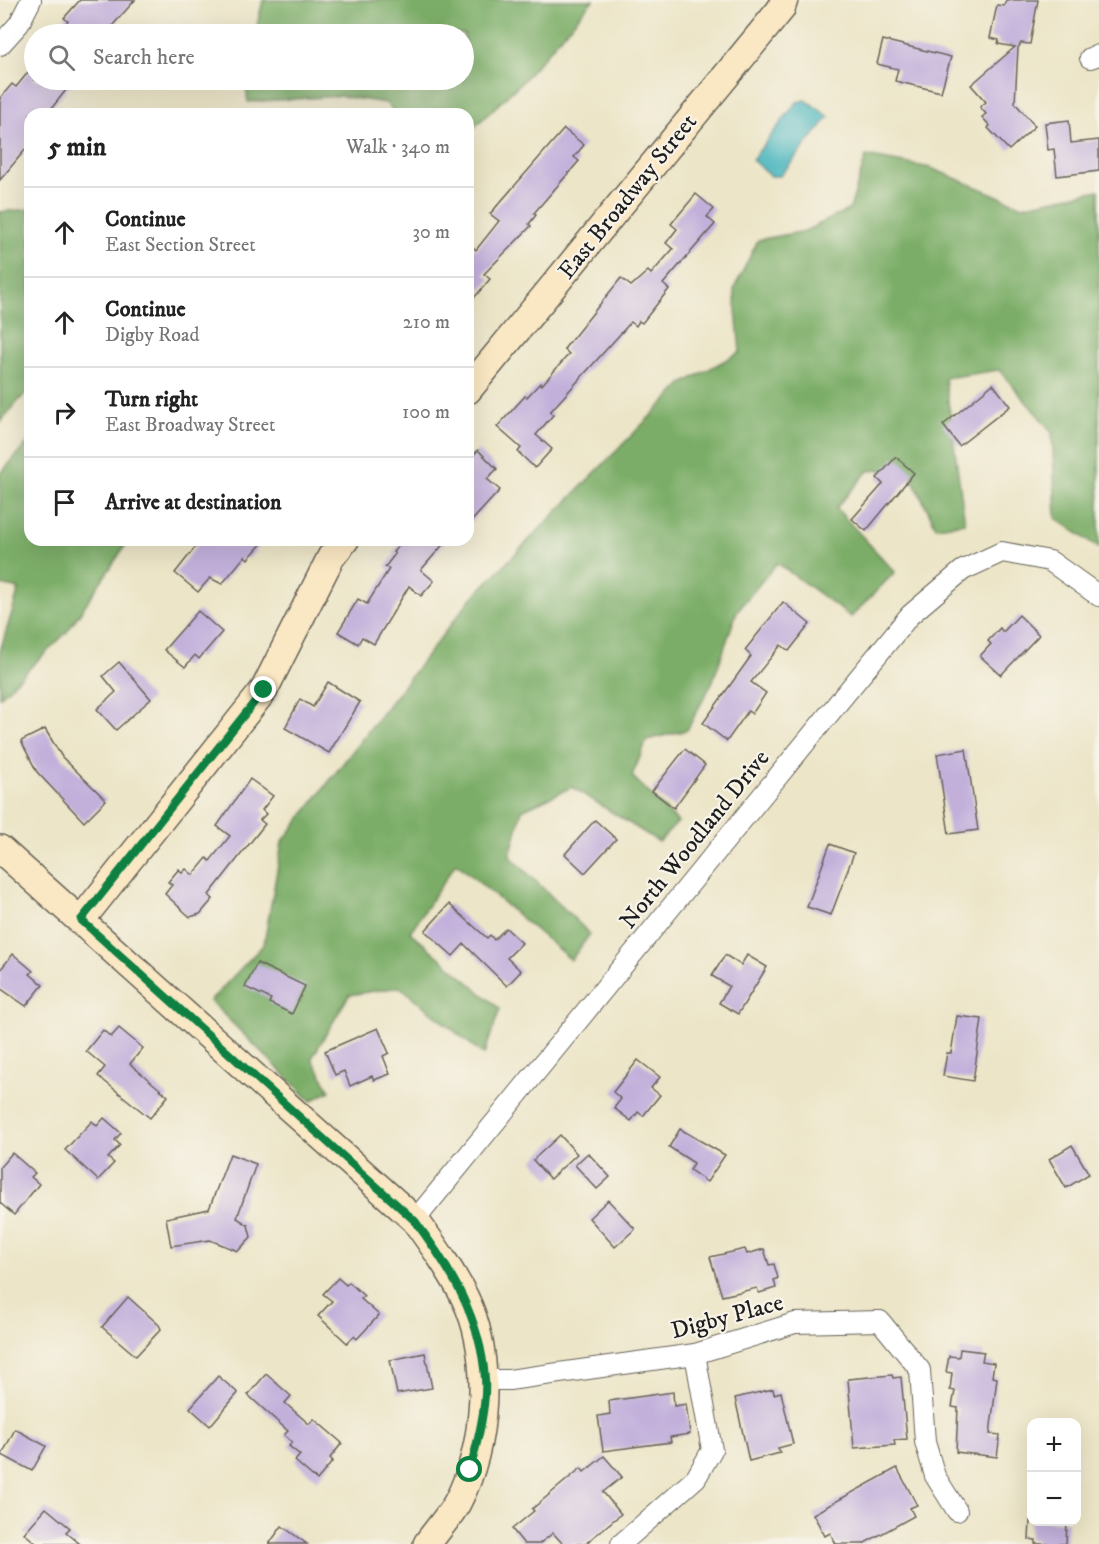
<!DOCTYPE html>
<html lang="en">
<head>
<meta charset="utf-8">
<style>
	body { margin:0; font-family:"IM FELL DW Pica",serif; background:#f2f2f2; color:#222 }
	.controls { position:absolute; right:18px; bottom:18px; display:grid; overflow:hidden; border-radius:12px; box-shadow:0 6px 24px #0002 }
	.controls button { width:54px; height:54px; display:grid; place-items:center; padding:0; border:0; border-bottom:2px solid #e0e0e0; background:#fff; color:#222; font:30px sans-serif }
	.stop { position:absolute; width:18px; height:18px; margin:-14px; border:4px solid #0b8043; border-radius:50%; background:#fff }
	.stop.end { background:#0b8043; border-color:#fff; box-shadow:0 2px 6px #0008 }
	.list { margin:0; padding:0; list-style:none }
	h2 { display:flex; justify-content:space-between; align-items:center; height:78px; margin:0; padding:0 24px; font-size:26px }
	h2 small { font-size:20px; font-weight:400; color:#767676 }
	.list li { display:grid; grid-template-columns:39px 1fr auto; gap:18px; align-items:center; box-sizing:border-box; height:90px; padding:0 24px; border-top:2px solid #e0e0e0 }
	.list b { display:block; font-size:22px; white-space:nowrap }
	.list p { margin:0; font-size:20px; white-space:nowrap; color:#767676 }
	.list em { font-size:20px; font-style:normal; color:#767676 }
	.icon { flex:none; width:33px; height:33px; fill:none; stroke:currentColor; stroke-width:2; stroke-linecap:round; stroke-linejoin:round }
	.map { position:relative; flex:none; width:1099px; height:1544px; overflow:hidden }
	.search { position:absolute; background:#fff; box-shadow:0 6px 24px #0002; left:24px; top:24px; width:450px; height:66px; display:flex; align-items:center; gap:15px; box-sizing:border-box; padding:0 21px; border-radius:33px; color:#767676; font-size:22px }
	.panel { position:absolute; background:#fff; box-shadow:0 6px 24px #0002; left:24px; top:108px; width:450px; height:438px; border-radius:18px }
	.map>svg:first-child { display:block }
</style>
</head>
<body>
<div class="map">
<svg width="1099" height="1544" viewBox="0 0 1099 1544">
	<rect width="100%" height="100%" fill="#f7f3e8"/>
	<filter id="ink" filterUnits="userSpaceOnUse"><feTurbulence type="fractalNoise" baseFrequency=".0167" numOctaves="2"/><feDisplacementMap in="SourceGraphic" scale="12" xChannelSelector="R" yChannelSelector="G"/><feConvolveMatrix kernelMatrix="1 2 1 2 8 2 1 2 1" color-interpolation-filters="sRGB"/></filter>
	<filter id="wash" filterUnits="userSpaceOnUse"><feTurbulence type="fractalNoise" baseFrequency=".008" numOctaves="4" result="noise"/><feDisplacementMap in="SourceGraphic" scale="24" xChannelSelector="R" yChannelSelector="G"/><feGaussianBlur stdDeviation="1.35" result="paint"/><feColorMatrix in="noise" values="0 0 0 0 0 0 0 0 0 0 0 0 0 0 0 0 0 1.4 0 .05"/><feComposite in="paint" operator="in"/></filter>
	<g filter="url(#wash)">
		<rect width="100%" height="100%" fill="#ece5c7"/>
		<g fill="#7cad68" stroke="#4c6442" stroke-width="1.5">
			<polygon points="263,0 593,0 522,82 468,133 468,114 397,114 386,103 340,96 248,102 245,80 464,80 464,34 255,34"/>
			<polygon points="866,156 931,168 1022,206 1099,190 1099,548 1056,518 1052,432 999,370 945,378 965,523 936,527 907,468 868,471 836,508 895,572 851,617 777,563 737,611 713,681 687,730 647,740 632,776 678,822 659,842 572,787 522,810 510,856 590,934 571,960 456,863 410,932 500,1009 484,1055 400,987 349,995 312,1058 330,1091 311,1101 210,1001 264,944 282,842 469,601 682,384 740,352 734,289 758,240 805,231 850,209"/>
			<polygon points="30,209 30,388 0,422 0,212"/>
			<polygon points="30,440 30,540 129,540 67,632 0,697 0,651 19,589 0,585 0,474"/>
		</g>
		<polygon fill="#46b5be" stroke="#31686d" stroke-width="1.5" points="806,100 829,117 780,176 771,176 752,160 797,102"/>
		<g id="blocks">
			<g fill="#c2b0db">
				<polygon points="80,0 135,0 105,34 57,34 68,21 64,18"/>
				<polygon points="1006,0 1038,0 1030,44 1021,43 1018,48 1015,103 1035,126 1009,150 988,128 990,126 982,117 986,114 980,107 986,102 971,85 1015,47 998,44 999,40 990,38 997,5 1004,6"/>
				<polygon points="883,40 951,57 941,92 895,81 898,69 877,64"/>
				<polygon points="34,65 34,80 74,80 47,114 30,114 30,144 0,180 0,98 12,84 16,87"/>
				<polygon points="1069,120 1071,143 1099,140 1099,171 1057,176 1054,149 1048,150 1045,123"/>
				<polygon points="564,129 584,145 574,157 579,161 534,213 536,215 529,224 531,226 484,274 490,279 468,305 468,243 476,250 499,221 490,214"/>
				<polygon points="696,194 714,209 707,217 715,224 663,284 669,289 642,323 639,321 636,326 631,322 550,412 553,415 536,435 552,449 535,468 518,452 521,448 497,427 525,396 527,397 540,383 542,385 569,354 564,349 621,278 631,286 648,271 651,274 673,249 666,243 677,229 671,224"/>
				<polygon points="993,384 1010,406 959,446 943,425"/>
				<polygon points="478,450 497,469 487,479 500,490 468,525 468,461"/>
				<polygon points="896,457 914,473 866,531 852,519 883,484 877,478"/>
				<polygon points="201,540 265,540 248,559 245,556 222,584 210,578 198,592 175,573"/>
				<polygon points="404,540 447,540 421,570 434,581 421,596 409,586 374,644 362,637 358,644 338,632 358,599 367,604 389,569 385,567 395,554 393,552"/>
				<polygon points="783,602 810,624 789,651 781,645 751,682 766,693 752,714 748,711 727,741 703,723 751,656 745,650"/>
				<polygon points="198,611 222,632 199,659 195,655 185,667 164,650"/>
				<polygon points="1019,615 1039,635 1001,675 980,656 991,644 988,641 1000,628 1003,632"/>
				<polygon points="119,662 151,699 116,730 97,709 116,692 103,676"/>
				<polygon points="328,682 360,702 329,753 285,728 300,699 313,707"/>
				<polygon points="45,729 62,757 106,800 84,822 37,772 21,741"/>
				<polygon points="685,749 705,765 674,808 652,791"/>
				<polygon points="966,749 978,830 949,834 937,754"/>
				<polygon points="250,779 273,796 262,810 266,814 260,820 265,824 209,895 213,899 200,914 190,917 165,894 172,885 168,882 179,869 182,873 186,869 193,875 207,858 210,861 230,836 217,826"/>
				<polygon points="595,820 616,839 585,873 565,854"/>
				<polygon points="830,844 854,853 831,915 807,907"/>
				<polygon points="449,904 487,938 490,935 494,940 506,928 522,943 507,958 521,971 507,986 464,944 453,956 425,931"/>
				<polygon points="13,954 33,971 30,974 43,985 26,1006 0,988 0,970"/>
				<polygon points="725,955 741,965 747,955 767,967 738,1014 719,1003 729,986 712,976"/>
				<polygon points="257,963 305,986 292,1014 269,1003 271,999 245,987"/>
				<polygon points="957,1016 982,1019 973,1081 943,1076 947,1053 951,1053"/>
				<polygon points="119,1028 143,1048 130,1064 168,1096 150,1118 98,1076 105,1067 86,1051 103,1030 111,1037"/>
				<polygon points="378,1028 389,1053 383,1056 390,1074 374,1080 372,1076 350,1086 344,1071 335,1075 325,1051"/>
				<polygon points="638,1060 660,1077 651,1088 660,1095 643,1116 638,1112 631,1121 614,1108 621,1099 613,1092"/>
				<polygon points="104,1118 121,1133 115,1140 120,1145 108,1158 114,1163 98,1180 65,1150 92,1121 97,1126"/>
				<polygon points="680,1129 725,1155 707,1182 690,1170 694,1163 669,1147"/>
				<polygon points="560,1135 577,1154 550,1179 533,1160"/>
				<polygon points="1072,1145 1089,1174 1066,1188 1049,1159"/>
				<polygon points="12,1153 35,1173 31,1177 39,1184 14,1215 0,1203 0,1167"/>
				<polygon points="588,1153 610,1177 597,1189 575,1165"/>
				<polygon points="230,1154 256,1164 237,1218 248,1225 251,1237 238,1251 210,1240 171,1246 166,1218 209,1209"/>
				<polygon points="608,1200 635,1229 615,1247 589,1218"/>
				<polygon points="745,1249 747,1254 764,1249 769,1265 774,1264 778,1278 774,1280 776,1288 759,1293 757,1288 722,1296 710,1257"/>
				<polygon points="338,1278 346,1285 349,1282 364,1296 361,1299 379,1315 357,1339 354,1336 347,1343 318,1316 332,1301 323,1294"/>
				<polygon points="128,1297 159,1325 161,1329 136,1356 102,1327"/>
				<polygon points="960,1349 984,1352 982,1361 994,1363 992,1377 997,1378 990,1434 1000,1435 997,1457 956,1452 958,1408 952,1407 955,1391 950,1390 952,1373 946,1372 949,1356 959,1357"/>
				<polygon points="425,1353 432,1388 397,1394 390,1360"/>
				<polygon points="266,1374 291,1396 285,1403 309,1424 314,1419 342,1443 330,1458 333,1461 317,1480 295,1461 300,1455 289,1446 292,1442 284,1435 288,1431 248,1395"/>
				<polygon points="892,1375 893,1378 901,1377 907,1439 894,1440 895,1445 854,1448 848,1379"/>
				<polygon points="218,1376 238,1393 210,1426 190,1408"/>
				<polygon points="773,1389 774,1394 781,1392 793,1444 778,1448 780,1453 749,1461 735,1398"/>
				<polygon points="673,1392 674,1406 686,1404 690,1434 670,1437 671,1442 603,1451 598,1416 610,1414 609,1401"/>
				<polygon points="15,1429 46,1446 32,1471 2,1455"/>
				<polygon points="604,1456 622,1477 603,1492 621,1514 585,1544 563,1544 553,1533 539,1544 524,1544 512,1529 534,1511 532,1509 581,1468 584,1472"/>
				<polygon points="897,1468 917,1505 910,1508 914,1516 863,1544 836,1544 830,1533 825,1536 813,1514"/>
				<polygon points="46,1508 70,1528 66,1532 80,1544 37,1544 24,1533"/>
				<polygon points="1030,1521 1067,1521 1066,1544 1035,1544 1036,1540 1029,1539"/>
				<polygon points="282,1526 307,1544 269,1544"/>
			</g>
		</g>
	</g>
	<g filter="url(#ink)">
		<use href="#blocks" fill-opacity="0" stroke="#656258" stroke-width="1.5"/>
		<g fill="none" stroke-linecap="round" stroke-linejoin="round">
			<g stroke="#656258" stroke-width="22">
				<g id="street">
					<polyline points="0,45 19,24 31,0"/>
					<polyline points="1090,58 1099,55"/>
					<polyline points="415,1220 910,615 963,570 1002,552 1050,561 1099,596"/>
					<polyline points="485,1380 509,1380 695,1354 795,1323 880,1321 920,1370 925,1442 935,1476 957,1511"/>
					<polyline points="621,1544 696,1478 712,1450 695,1354"/>
				</g>
			</g>
			<g stroke="#656258" stroke-width="30">
				<g id="secondary">
					<polyline points="468,390 781,9 784,0"/>
					<path d="M0,849L415,1220C433,1245 451,1270 465,1298C493,1356 487,1446 457,1503C449,1517 436,1531 427,1544"/>
					<polyline points="81,920 264,690 331,557 345,540"/>
				</g>
			</g>
			<use href="#street" stroke="#fff" stroke-width="20"/>
			<use href="#secondary" stroke="#fae7c3" stroke-width="27"/>
		</g>
	</g>
	<g fill="none" stroke-linecap="round" stroke-linejoin="round" filter="url(#ink)">
		<path stroke="#0b8043" stroke-width="8" d="M264,690L81,920L415,1221C450,1268 481,1318 485,1379C487,1406 477,1444 470,1470"/>
	</g>
	<g text-anchor="middle" stroke-width="4.5" stroke-linejoin="round" paint-order="stroke">
		<g font-size="24" fill="#1c1c1c" stroke="#f7f3e8">
			<text transform="translate(627 196) rotate(-51)" y="8">East Broadway Street</text>
			<text transform="translate(694 839) rotate(-51)" y="8">North Woodland Drive</text>
			<text transform="translate(727 1316) rotate(-15)" y="8">Digby Place</text>
		</g>
	</g>
</svg>
<div class="controls">
<button>+</button>
<button>−</button>
</div>
<div class="stop" style="left:470px;top:1470px"></div>
<div class="stop end" style="left:264px;top:690px"></div>
<div class="search"><svg class="icon" aria-label="search" viewBox="0 0 24 24"><circle cx="10" cy="10" r="6"/><path d="M15 15l6 6"/></svg>Search here</div>
<section class="panel">
<h2>5 min<small>Walk · 340 m</small></h2>
<ul class="list">
<li><svg class="icon" aria-label="ahead" viewBox="0 0 24 24"><path d="M12 20V5M6 11l6-6 6 6"/></svg><div><b>Continue</b><p>East Section Street</p></div><em>30 m</em></li>
<li><svg class="icon" aria-label="ahead" viewBox="0 0 24 24"><path d="M12 20V5M6 11l6-6 6 6"/></svg><div><b>Continue</b><p>Digby Road</p></div><em>210 m</em></li>
<li><svg class="icon" aria-label="right" viewBox="0 0 24 24"><path d="M7 20v-9h11M14 6l5 5-5 5"/></svg><div><b>Turn right</b><p>East Broadway Street</p></div><em>100 m</em></li>
<li><svg class="icon" aria-label="arrive" viewBox="0 0 24 24"><path d="M6 21V4h12l-3 4 3 4H6"/></svg><div><b>Arrive at destination</b></div></li>
</ul>
</section>
</div>
</body>
</html>
